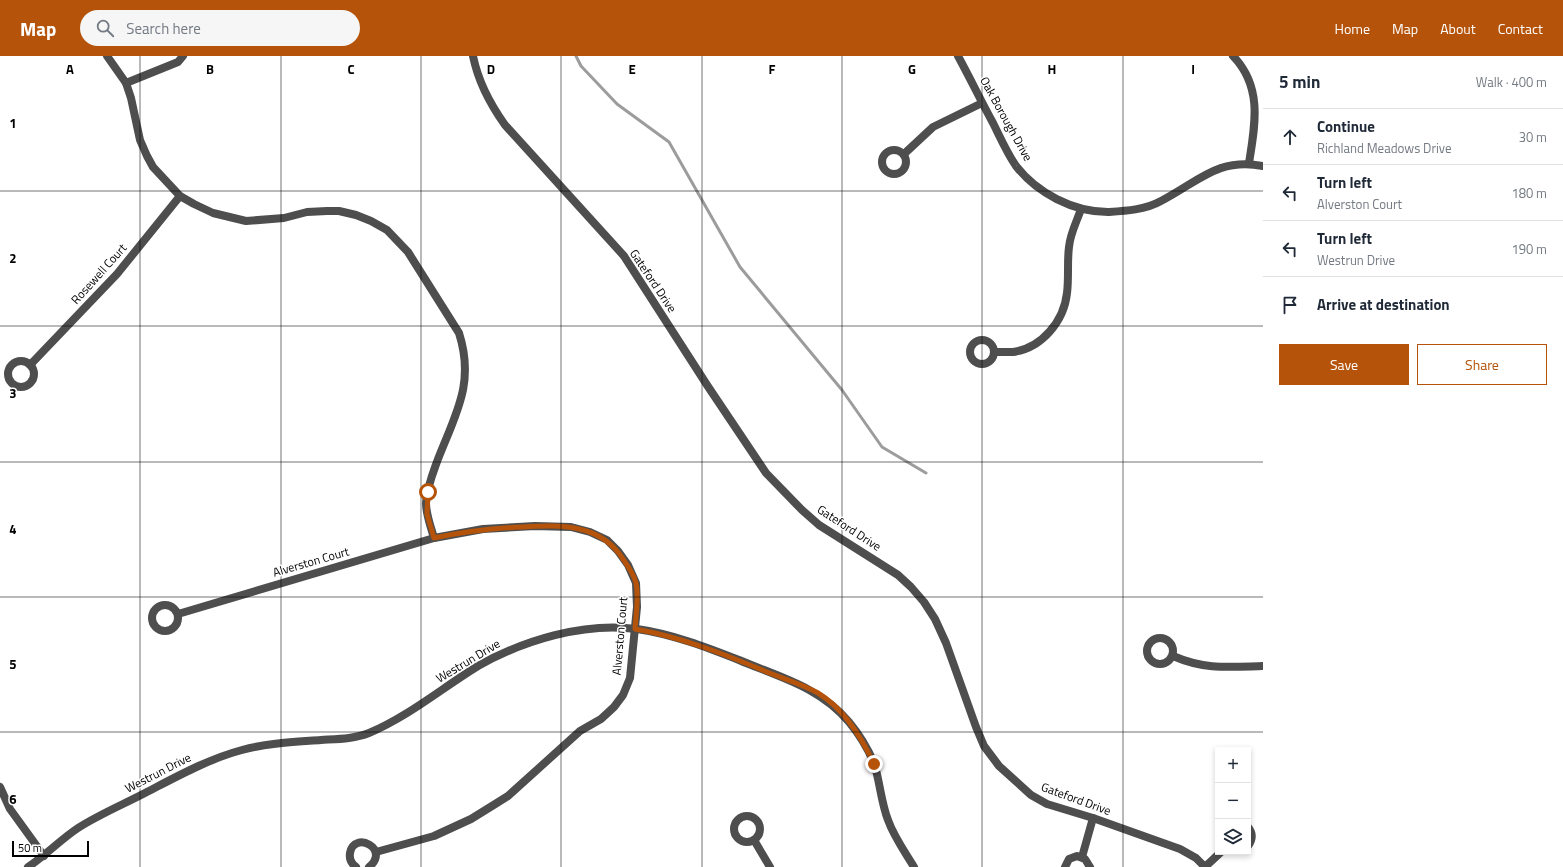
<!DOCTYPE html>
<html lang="en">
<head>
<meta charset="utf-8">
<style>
	body { margin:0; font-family:"Titillium Web",sans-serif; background:#f6f6f7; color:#1f2937 }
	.controls { position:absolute; right:12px; bottom:12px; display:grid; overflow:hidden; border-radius:0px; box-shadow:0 2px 6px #0003 }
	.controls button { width:36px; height:36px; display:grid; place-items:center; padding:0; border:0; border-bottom:1px solid #e0e1e3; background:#fff; color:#1f2937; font:20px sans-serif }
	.scale { position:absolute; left:12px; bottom:10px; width:77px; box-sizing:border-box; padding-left:4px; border:2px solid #000; border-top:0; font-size:11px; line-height:14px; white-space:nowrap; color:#000; -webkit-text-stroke:3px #fff; paint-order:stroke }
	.stop { position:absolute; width:12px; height:12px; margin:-9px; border:3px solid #b45309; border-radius:50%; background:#fff }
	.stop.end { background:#b45309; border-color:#fff; box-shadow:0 1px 4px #0008 }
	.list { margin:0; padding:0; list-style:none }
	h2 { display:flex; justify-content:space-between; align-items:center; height:52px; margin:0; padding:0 16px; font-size:17px }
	h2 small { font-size:13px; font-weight:400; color:#747a83 }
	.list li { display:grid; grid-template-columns:26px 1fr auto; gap:12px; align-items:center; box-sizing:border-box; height:56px; padding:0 16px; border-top:1px solid #e0e1e3 }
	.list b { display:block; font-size:15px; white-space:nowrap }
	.list p { margin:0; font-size:13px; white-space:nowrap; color:#747a83 }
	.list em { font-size:13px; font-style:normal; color:#747a83 }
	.actions { display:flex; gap:8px; padding:12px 16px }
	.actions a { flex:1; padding:9px 0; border:1px solid #b45309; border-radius:0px; text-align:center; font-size:14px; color:#b45309 }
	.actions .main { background:#b45309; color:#fff }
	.icon { flex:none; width:22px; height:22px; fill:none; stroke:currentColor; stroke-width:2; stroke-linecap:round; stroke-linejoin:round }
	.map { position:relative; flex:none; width:1263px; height:811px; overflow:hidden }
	header { display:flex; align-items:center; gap:24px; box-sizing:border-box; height:56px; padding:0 20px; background:#b45309; color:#fff }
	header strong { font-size:19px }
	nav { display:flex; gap:22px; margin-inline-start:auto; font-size:14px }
	.search { width:280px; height:36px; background:#f6f6f7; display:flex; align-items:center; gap:10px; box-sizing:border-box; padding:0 14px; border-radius:22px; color:#747a83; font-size:15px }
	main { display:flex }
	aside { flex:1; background:#fff }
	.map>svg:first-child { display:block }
</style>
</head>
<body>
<header>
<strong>Map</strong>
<div class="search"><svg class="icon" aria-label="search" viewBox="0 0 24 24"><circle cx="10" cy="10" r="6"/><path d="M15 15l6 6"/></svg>Search here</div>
<nav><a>Home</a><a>Map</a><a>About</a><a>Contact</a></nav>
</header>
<main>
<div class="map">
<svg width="1263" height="811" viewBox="0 0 1263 811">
	<rect width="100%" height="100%" fill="#fff"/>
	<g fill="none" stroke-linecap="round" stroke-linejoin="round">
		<polyline stroke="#9c9c9c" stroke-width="3" points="576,0 581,10 617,48 669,86 740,211 842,334 882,391 926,417"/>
		<g stroke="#4e4e4e" stroke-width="8">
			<path d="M107,0L126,27L131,42L140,84L147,100L153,111L180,140L194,148L213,157L246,165L284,162L307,156L327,155H339L356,159L371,165L387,174L408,196L459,277C475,327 456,357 438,403C433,417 427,431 426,447C426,459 431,471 434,482"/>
			<path d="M473,0C478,25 490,48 505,69L624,200L707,329L766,417L802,454L819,469L898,519L911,531L924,546L935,563L946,587L976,671L984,690L999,710L1031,739L1047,748L1093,762L1180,793L1196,802L1205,811"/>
			<path d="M958,0C970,22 981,45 993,67C1000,81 1007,97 1016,110C1037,137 1073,156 1108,156C1125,155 1145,154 1161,145C1198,126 1218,101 1263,110"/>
			<path d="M1233,0C1263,31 1255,69 1249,107"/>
			<polyline points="126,27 178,6 183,0"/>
			<circle cx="894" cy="106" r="12"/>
			<polyline points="904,98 933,71 982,47"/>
			<circle cx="982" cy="296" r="12"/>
			<path d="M994,296C1000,296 1007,296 1013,296C1042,292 1064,265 1067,237C1069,221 1067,206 1069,191C1070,178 1077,165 1081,153"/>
			<circle cx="21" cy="318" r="13"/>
			<polyline points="30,309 117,218 180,140"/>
			<circle cx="165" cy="562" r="13"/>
			<polyline points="178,558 434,482 483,473 535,470 571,471 590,476 607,484 618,495 628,509 636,527 637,551 630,622 623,639 614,651 601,663 580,675 508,740 492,750 471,763 434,780 376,796"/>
			<circle cx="1160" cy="595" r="13"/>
			<path d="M1173,600C1205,614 1229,611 1263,610"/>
			<polyline points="0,731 10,753 44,800"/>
			<circle cx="747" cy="773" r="13"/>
			<path d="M1248,771C1253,777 1253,783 1248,790"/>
			<polyline points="754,784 770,811"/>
			<polyline points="1082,801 1093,762"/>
			<path d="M28,811C46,799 60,784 78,772C98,759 124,748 145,737C176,721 208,703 242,694C268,687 295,686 321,684C337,683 354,683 369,677C409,660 442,632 478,610C524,584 584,566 637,573C672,578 706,591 739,604C779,621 820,631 849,666C859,678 868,693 874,707C880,726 881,746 888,764C894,781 905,796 914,811"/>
			<path d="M356,811C352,808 349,803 350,797C354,774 391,793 369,811"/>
			<polyline points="1065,811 1069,803 1077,800 1085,803 1090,811"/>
			<polyline points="1205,811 1221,796"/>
		</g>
	</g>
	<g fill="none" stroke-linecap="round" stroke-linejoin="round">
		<path stroke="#b45309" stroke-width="5" d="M428,436L427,458L434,482C463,476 492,472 522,471C560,469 600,467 623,503C628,510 634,519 636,527C639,541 636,558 635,573C681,581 724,598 767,616C784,623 802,628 818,637C844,653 861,680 874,708"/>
	</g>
	<path fill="none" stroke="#000" stroke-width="1" stroke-opacity="0.55" d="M140,0V811M281,0V811M421,0V811M561,0V811M702,0V811M842,0V811M982,0V811M1123,0V811M0,135H1263M0,270H1263M0,406H1263M0,541H1263M0,676H1263"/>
	<g text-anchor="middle" stroke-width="3" stroke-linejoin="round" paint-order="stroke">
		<g font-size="12" fill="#000" stroke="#fff">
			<text transform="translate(1006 63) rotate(61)" y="4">Oak Borough Drive</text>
			<text transform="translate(99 218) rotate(-48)" y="4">Rosewell Court</text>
			<text transform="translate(653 225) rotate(56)" y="4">Gateford Drive</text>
			<text transform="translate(849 472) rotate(33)" y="4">Gateford Drive</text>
			<text transform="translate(311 506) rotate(-16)" y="4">Alverston Court</text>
			<text transform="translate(620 580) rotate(-85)" y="4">Alverston Court</text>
			<text transform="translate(468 605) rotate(-31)" y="4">Westrun Drive</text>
			<text transform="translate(158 717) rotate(-27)" y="4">Westrun Drive</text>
			<text transform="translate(1076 743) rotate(20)" y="4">Gateford Drive</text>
		</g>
	</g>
	<g font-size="13" text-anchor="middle" font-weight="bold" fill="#000" stroke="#fff" stroke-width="3" stroke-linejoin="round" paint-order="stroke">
		<text x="70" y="18">A</text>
		<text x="210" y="18">B</text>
		<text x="351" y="18">C</text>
		<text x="491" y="18">D</text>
		<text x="632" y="18">E</text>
		<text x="772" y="18">F</text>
		<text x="912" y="18">G</text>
		<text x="1052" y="18">H</text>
		<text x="1193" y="18">I</text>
		<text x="13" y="72">1</text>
		<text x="13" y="207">2</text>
		<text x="13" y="342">3</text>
		<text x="13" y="478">4</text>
		<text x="13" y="613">5</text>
		<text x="13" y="748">6</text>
	</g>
</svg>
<div class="controls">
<button>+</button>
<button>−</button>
<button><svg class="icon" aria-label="layers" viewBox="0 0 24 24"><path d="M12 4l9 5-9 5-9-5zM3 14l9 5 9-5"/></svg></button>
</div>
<div class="scale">50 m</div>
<div class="stop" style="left:428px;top:436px"></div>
<div class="stop end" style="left:874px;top:708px"></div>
</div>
<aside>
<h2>5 min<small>Walk · 400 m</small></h2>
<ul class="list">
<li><svg class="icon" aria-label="ahead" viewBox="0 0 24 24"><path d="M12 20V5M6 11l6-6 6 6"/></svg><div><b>Continue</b><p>Richland Meadows Drive</p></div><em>30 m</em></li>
<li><svg class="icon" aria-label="left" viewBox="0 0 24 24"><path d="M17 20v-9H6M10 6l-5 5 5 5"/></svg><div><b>Turn left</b><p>Alverston Court</p></div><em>180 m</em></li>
<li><svg class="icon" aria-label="left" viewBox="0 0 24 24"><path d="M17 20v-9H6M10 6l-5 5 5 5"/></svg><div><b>Turn left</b><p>Westrun Drive</p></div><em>190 m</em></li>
<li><svg class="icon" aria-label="arrive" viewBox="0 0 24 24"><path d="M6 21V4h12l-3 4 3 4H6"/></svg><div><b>Arrive at destination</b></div></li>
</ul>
<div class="actions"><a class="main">Save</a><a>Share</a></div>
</aside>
</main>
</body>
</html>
